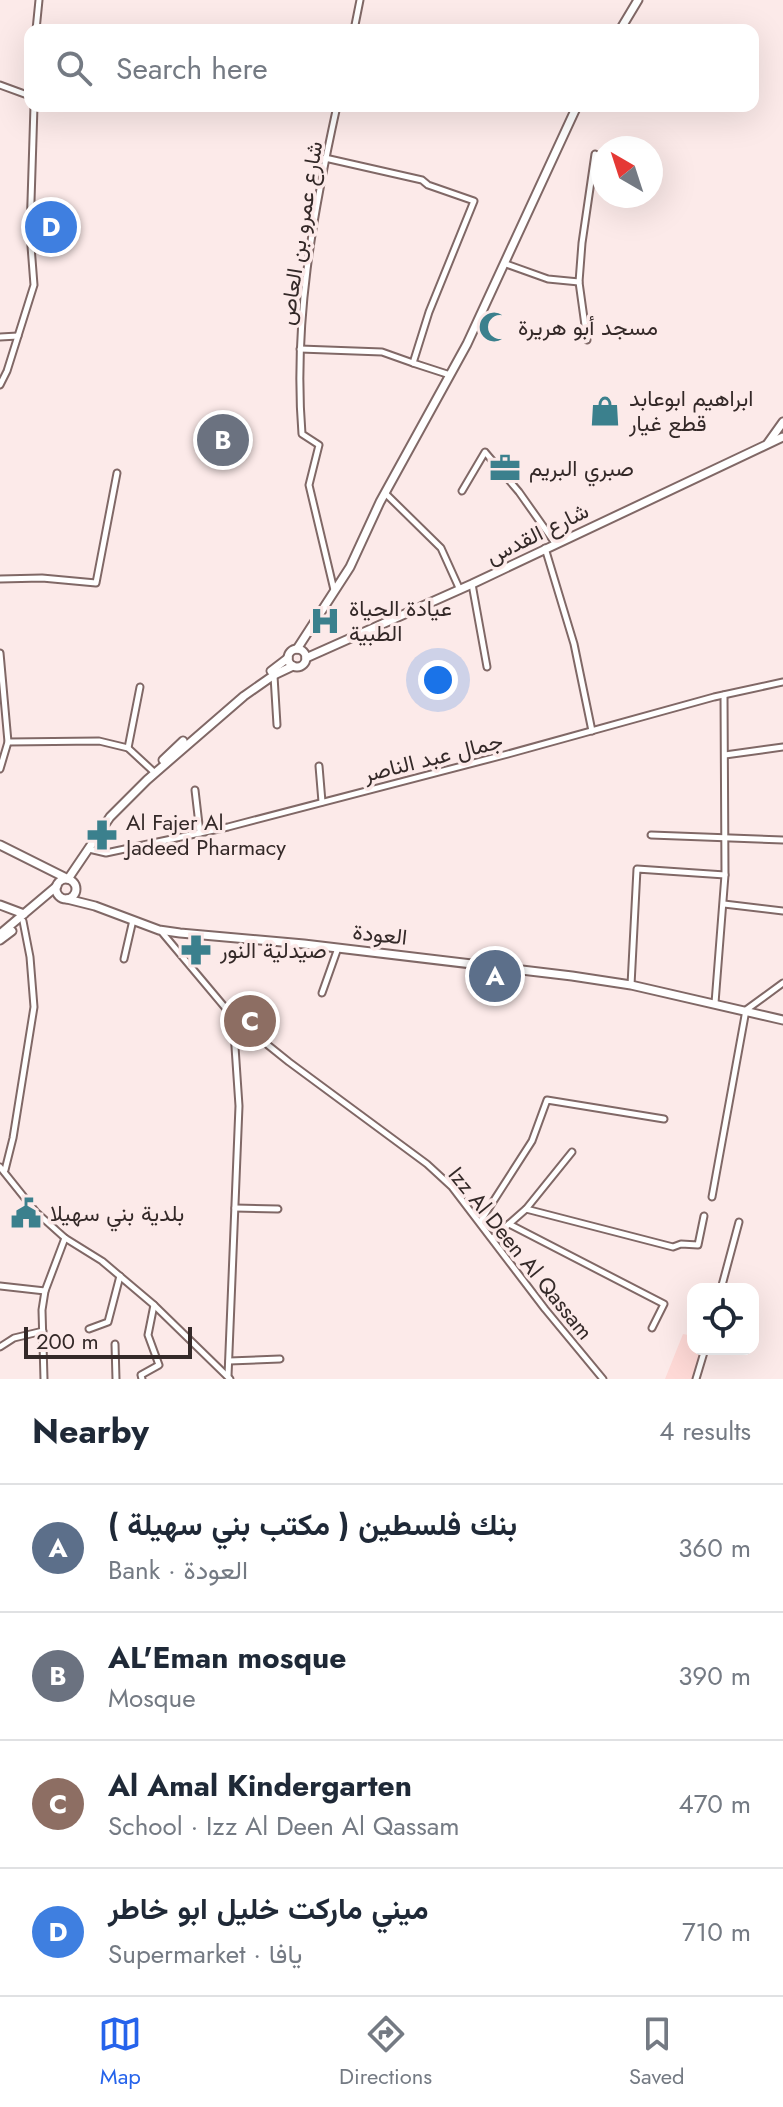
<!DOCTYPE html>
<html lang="en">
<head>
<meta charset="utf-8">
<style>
	body { margin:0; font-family:Jost,Vazirmatn,sans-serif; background:#f6f6f7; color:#1f2937 }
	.controls { position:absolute; right:24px; bottom:24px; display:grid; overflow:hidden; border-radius:16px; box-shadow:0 8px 32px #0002 }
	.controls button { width:72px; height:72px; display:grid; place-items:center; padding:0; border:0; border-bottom:2px solid #e0e1e3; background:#fff; color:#1f2937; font:40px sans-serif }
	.compass { position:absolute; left:591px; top:136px; width:72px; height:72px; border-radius:50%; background:#fff; box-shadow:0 8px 32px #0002; rotate:321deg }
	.scale { position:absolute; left:24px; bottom:20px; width:168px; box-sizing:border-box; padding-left:8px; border:4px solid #342928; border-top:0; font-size:22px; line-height:28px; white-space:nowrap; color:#342928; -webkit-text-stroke:6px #fceae9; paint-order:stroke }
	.you { position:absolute; left:438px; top:680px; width:28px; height:28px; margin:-20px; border:6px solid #fff; border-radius:50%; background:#1a73e8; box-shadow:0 0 0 12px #1a73e833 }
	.badge { display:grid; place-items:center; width:52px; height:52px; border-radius:50%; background:#2563eb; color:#fff; font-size:26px; font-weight:700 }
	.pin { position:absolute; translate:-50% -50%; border:4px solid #fff; box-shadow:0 2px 8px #0006 }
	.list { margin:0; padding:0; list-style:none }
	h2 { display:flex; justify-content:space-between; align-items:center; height:104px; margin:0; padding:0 32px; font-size:34px }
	h2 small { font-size:26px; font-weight:400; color:#747a83 }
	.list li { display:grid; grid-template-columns:52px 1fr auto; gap:24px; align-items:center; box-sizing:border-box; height:128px; padding:0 32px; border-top:2px solid #e0e1e3 }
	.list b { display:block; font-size:30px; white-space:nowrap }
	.list p { margin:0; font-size:26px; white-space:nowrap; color:#747a83 }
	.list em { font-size:26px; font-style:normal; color:#747a83 }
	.icon { flex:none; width:44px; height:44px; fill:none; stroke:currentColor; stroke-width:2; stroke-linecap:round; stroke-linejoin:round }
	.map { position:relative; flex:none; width:783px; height:1379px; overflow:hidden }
	.search { position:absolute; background:#fff; box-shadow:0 8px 32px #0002; left:24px; right:24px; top:24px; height:88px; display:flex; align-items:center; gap:20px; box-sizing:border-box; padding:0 28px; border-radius:16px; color:#747a83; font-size:30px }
	.sheet { height:616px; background:#fff }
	nav { display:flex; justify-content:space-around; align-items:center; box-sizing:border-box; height:112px; border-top:2px solid #e0e1e3; background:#fff; font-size:22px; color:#747a83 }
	nav a { display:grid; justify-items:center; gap:4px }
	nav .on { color:#2563eb }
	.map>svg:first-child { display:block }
</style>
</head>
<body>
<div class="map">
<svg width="783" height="1379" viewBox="0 0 783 1379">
	<rect width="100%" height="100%" fill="#fceae9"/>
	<polygon fill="#fed9d6" points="683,1334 693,1336 693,1349 702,1349 693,1379 665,1379"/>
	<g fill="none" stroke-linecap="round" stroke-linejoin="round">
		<g stroke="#806866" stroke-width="9">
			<g id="street">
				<polyline points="36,30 39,0"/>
				<polyline points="354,30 360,0"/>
				<polyline points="0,85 30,96"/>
				<polyline points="325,158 422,180 428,185 474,201 429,312 413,363 450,375"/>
				<polyline points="506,264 548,279 579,282"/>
				<polyline points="0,337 18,336"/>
				<polyline points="587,340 579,282 582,243 595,154"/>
				<polyline points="300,349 382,352 413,363"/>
				<polyline points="0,385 7,371 34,285 30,233 34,106"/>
				<polyline points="462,491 485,452 519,492 555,543"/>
				<polyline points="385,493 441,548 460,590"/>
				<polyline points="545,548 574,644 592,731"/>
				<polyline points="0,579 42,578 96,583 117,473"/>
				<polyline points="472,584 487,667"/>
				<path d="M334,590L309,485L319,445L302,434C293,322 313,215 337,106"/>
				<polyline points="0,653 8,742 0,769"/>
				<polyline points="274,676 277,725"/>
				<polyline points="8,742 99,741 128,748 155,773"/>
				<polyline points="128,748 140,687"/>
				<polyline points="725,755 783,747"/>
				<polyline points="319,766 322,802"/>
				<polyline points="195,790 200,833"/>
				<polyline points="651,835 783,840"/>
				<polyline points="89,849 106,853 228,827 508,754 714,697 783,682"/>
				<polyline points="724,904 783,911"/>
				<polyline points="160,930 233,1017 289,1062 427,1164 452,1187 545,1309 603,1379"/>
				<polyline points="124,959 133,920"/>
				<polyline points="631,985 637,869 725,875"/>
				<polyline points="322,993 338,948"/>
				<polyline points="715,1003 725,875 724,695"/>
				<polyline points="0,1167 36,1212 65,1238 102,1261 154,1305 230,1379"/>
				<polyline points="5,1170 13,1138 34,1007 30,957 23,921"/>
				<polyline points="712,1197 746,1010 783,983"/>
				<polyline points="235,1208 278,1209"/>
				<polyline points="526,1209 673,1247 681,1244 698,1245 704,1216"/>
				<polyline points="480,1222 532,1141 547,1100 664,1119"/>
				<polyline points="509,1224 664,1304 652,1328"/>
				<polyline points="493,1238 526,1209 572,1152"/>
				<polyline points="0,1286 45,1291"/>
				<polyline points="721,1289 739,1222"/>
				<polyline points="89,1329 108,1322 120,1276"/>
				<polyline points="115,1344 116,1379"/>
				<polyline points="0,1347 14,1338 43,1331"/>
				<polyline points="229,1361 280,1359"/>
				<polyline points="228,1376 239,1106 233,1017"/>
				<polyline points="44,1379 42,1310 45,1291 65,1238"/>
				<polyline points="142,1379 141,1375 159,1365 148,1335 154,1305"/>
				<polyline points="696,1379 705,1349"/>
			</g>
		</g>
		<g stroke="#806866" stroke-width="11">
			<g id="secondary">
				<polyline points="620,30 638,0"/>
				<polyline points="768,443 783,422"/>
				<polyline points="297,649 350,567 380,502 467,344 577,106"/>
				<circle cx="297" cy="658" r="9"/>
				<polyline points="306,658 472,584 783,437"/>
				<polyline points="271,671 288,658"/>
				<polyline points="163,760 183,741"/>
				<polyline points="0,845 68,879 110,817 147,780 244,696 274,675 293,666"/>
				<circle cx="66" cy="889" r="10"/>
				<polyline points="67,899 95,906 159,930 180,933 304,944 572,976 631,985 783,1020"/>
				<polyline points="0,905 24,914"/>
				<polyline points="0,934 57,886"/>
				<polyline points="0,940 12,931"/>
			</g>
		</g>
		<use href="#street" stroke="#fff" stroke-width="5"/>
		<use href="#secondary" stroke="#fff" stroke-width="7"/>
	</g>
	<defs>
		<g id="mosque-bare" transform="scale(2.4)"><path d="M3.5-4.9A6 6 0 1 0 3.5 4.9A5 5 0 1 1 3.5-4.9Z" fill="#3b808d" stroke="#fceae9" stroke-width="2.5" paint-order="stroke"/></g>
		<g id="shop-bare" transform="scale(2.4)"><path d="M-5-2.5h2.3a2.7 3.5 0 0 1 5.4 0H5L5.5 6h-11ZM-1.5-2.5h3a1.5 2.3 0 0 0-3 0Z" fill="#3b808d" stroke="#fceae9" stroke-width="2.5" paint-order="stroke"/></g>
		<g id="office-bare" transform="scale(2.4)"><path d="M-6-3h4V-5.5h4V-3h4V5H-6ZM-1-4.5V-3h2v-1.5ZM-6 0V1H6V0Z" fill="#3b808d" stroke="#fceae9" stroke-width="2.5" paint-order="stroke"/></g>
		<g id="hospital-bare" transform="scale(2.4)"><path d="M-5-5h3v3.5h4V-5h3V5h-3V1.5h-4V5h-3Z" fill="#3b808d" stroke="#fceae9" stroke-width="2.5" paint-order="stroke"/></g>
		<g id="pharmacy-bare" transform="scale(2.4)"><path d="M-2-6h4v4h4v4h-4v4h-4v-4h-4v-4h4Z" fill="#3b808d" stroke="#fceae9" stroke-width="2.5" paint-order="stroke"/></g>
		<g id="civic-bare" transform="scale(2.4)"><path d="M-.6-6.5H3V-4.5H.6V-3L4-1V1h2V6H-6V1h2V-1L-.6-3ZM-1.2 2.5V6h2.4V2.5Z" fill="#3b808d" stroke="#fceae9" stroke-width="2.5" paint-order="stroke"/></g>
	</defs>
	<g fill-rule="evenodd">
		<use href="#mosque-bare" x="494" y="327"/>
		<use href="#shop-bare" x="605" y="411"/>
		<use href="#office-bare" x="505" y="468"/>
		<use href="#hospital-bare" x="325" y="621"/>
		<use href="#pharmacy-bare" x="102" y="835"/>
		<use href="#pharmacy-bare" x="196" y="950"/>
		<use href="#civic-bare" x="26" y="1213"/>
	</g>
	<g text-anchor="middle" stroke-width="7" stroke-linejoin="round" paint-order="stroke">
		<g font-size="22" fill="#342928" stroke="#fceae9">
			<text transform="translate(300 233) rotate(-81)" y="8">شارع عمرو بن العاص</text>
			<text transform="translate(537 533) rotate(-26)" y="8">شارع القدس</text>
			<text transform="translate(433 757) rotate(-14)" y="8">جمال عبد الناصر</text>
			<text transform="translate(380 934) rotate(6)" y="8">العودة</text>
			<text transform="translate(521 1253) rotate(51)" y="8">Izz Al Deen Al Qassam</text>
		</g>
		<g font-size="22" fill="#342928" stroke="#fceae9" text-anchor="start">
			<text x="518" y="335">مسجد أبو هريرة</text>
			<text x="629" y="406">ابراهيم ابوعابد<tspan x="629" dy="25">قطع غيار</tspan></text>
			<text x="529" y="476">صبري البريم</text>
			<text x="349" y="616">عيادة الحياة<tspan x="349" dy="25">الطبية</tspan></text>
			<text x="126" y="830">Al Fajer Al<tspan x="126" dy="25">Jadeed Pharmacy</tspan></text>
			<text x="220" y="958">صيدلية النور</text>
			<text x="50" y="1221">بلدية بني سهيلا</text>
		</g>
	</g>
</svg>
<div class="controls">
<button><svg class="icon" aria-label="locate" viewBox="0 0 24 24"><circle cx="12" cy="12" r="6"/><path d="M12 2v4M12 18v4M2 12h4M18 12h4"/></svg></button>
</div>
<svg class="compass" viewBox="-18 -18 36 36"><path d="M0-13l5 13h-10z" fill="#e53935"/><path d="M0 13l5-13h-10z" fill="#747a83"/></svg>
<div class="scale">200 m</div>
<div class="you"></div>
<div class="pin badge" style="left:495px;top:976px;background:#5c6f8a">A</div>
<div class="pin badge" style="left:223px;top:440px;background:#6b7280">B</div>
<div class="pin badge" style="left:250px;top:1021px;background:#8d6e63">C</div>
<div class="pin badge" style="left:51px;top:227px;background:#3f7fe0">D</div>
<div class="search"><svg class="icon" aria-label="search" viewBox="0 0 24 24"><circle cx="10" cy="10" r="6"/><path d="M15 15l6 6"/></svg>Search here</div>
</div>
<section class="sheet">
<h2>Nearby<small>4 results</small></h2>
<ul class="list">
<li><span class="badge" style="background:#5c6f8a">A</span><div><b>بنك فلسطين ( مكتب بني سهيلة )</b><p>Bank · العودة</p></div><em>360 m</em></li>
<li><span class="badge" style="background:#6b7280">B</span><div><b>AL'Eman mosque</b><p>Mosque</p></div><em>390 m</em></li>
<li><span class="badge" style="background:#8d6e63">C</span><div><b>Al Amal Kindergarten</b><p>School · Izz Al Deen Al Qassam</p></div><em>470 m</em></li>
<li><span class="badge" style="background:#3f7fe0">D</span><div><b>ميني ماركت خليل ابو خاطر</b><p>Supermarket · يافا</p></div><em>710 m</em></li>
</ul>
</section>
<nav>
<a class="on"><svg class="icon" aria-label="map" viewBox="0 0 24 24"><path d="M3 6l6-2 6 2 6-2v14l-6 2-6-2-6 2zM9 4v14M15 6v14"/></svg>Map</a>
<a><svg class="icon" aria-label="directions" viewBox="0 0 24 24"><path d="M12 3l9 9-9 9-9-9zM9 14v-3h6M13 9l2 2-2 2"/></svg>Directions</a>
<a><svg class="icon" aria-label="saved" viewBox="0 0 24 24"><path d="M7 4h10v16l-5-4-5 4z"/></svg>Saved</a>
</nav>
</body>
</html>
